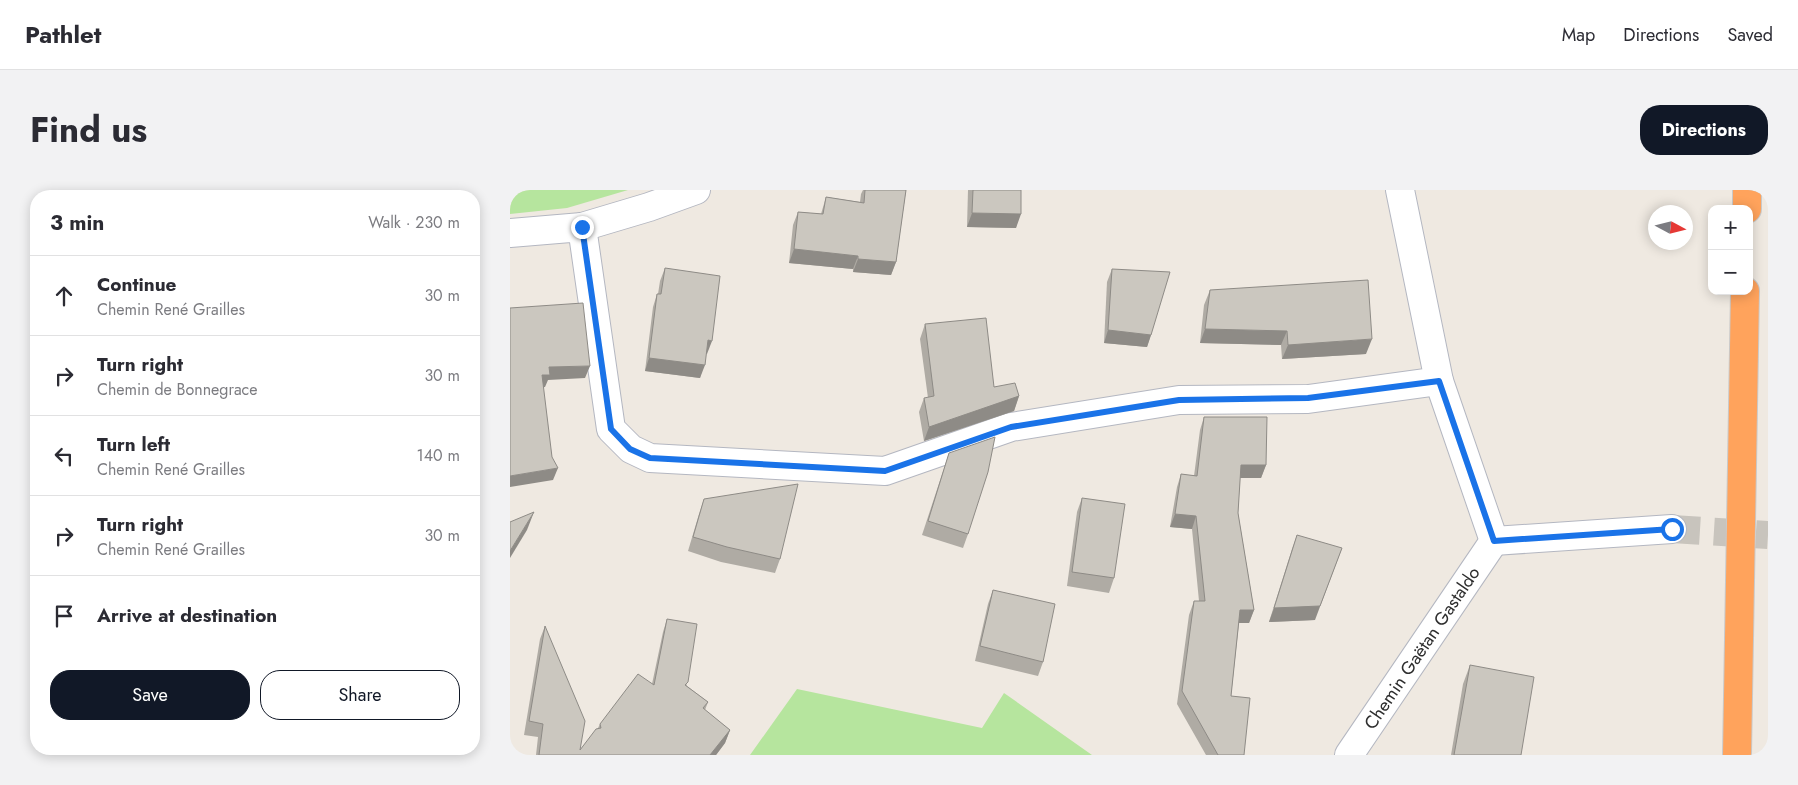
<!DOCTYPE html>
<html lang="en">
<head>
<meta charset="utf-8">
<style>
	body { margin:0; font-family:Jost,sans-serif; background:#f2f2f3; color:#2b2b33 }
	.controls { position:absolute; right:15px; top:15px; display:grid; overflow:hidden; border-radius:10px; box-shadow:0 2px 12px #0003 }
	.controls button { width:45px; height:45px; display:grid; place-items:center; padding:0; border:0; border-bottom:1px solid #e1e1e2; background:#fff; color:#2b2b33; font:25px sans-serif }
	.compass { position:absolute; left:1138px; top:15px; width:45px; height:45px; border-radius:50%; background:#fff; box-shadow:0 2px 12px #0003; rotate:97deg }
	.stop { position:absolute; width:15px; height:15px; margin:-11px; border:4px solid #1a73e8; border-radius:50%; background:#fff }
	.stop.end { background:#1a73e8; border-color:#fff; box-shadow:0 1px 5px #0008 }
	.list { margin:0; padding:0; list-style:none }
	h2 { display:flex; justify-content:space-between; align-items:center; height:65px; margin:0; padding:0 20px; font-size:21px }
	h2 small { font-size:16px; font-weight:400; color:#7c7c81 }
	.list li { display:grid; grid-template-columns:32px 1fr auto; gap:15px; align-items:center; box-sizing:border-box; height:80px; padding:0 20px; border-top:1px solid #e1e1e2 }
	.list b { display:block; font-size:19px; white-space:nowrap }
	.list p { margin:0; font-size:16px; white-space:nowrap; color:#7c7c81 }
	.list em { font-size:16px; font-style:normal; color:#7c7c81 }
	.actions { display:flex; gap:10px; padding:15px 20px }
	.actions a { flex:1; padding:11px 0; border:1px solid #111827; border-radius:20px; text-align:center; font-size:18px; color:#111827 }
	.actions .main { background:#111827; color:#fff }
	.icon { flex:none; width:28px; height:28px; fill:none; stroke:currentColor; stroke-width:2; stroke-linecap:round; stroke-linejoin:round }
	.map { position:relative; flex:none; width:1258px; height:565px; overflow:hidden; border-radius:20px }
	header { display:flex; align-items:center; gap:30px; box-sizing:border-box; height:70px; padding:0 25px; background:#fff; border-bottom:1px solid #e1e1e2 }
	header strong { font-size:24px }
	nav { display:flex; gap:28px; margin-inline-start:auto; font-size:18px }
	.intro { display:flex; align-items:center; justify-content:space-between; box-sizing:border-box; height:120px; padding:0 30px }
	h1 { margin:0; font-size:35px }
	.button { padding:12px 22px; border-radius:20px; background:#111827; color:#fff; font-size:18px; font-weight:700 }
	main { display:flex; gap:30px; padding:0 30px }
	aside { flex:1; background:#fff; border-radius:20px; box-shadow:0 2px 12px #0003 }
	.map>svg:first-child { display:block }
</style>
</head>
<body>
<header>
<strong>Pathlet</strong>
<nav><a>Map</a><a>Directions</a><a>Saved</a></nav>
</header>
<div class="intro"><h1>Find us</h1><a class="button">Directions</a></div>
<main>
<aside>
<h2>3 min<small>Walk · 230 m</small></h2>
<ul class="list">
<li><svg class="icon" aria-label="ahead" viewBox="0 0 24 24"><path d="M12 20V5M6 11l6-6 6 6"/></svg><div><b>Continue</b><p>Chemin René Grailles</p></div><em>30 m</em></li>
<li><svg class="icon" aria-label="right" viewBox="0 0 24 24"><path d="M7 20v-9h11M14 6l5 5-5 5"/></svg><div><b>Turn right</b><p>Chemin de Bonnegrace</p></div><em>30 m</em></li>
<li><svg class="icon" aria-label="left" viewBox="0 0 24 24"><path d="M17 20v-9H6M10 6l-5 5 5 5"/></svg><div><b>Turn left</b><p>Chemin René Grailles</p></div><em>140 m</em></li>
<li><svg class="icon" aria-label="right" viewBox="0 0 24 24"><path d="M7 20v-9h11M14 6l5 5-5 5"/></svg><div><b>Turn right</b><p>Chemin René Grailles</p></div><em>30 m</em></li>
<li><svg class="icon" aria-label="arrive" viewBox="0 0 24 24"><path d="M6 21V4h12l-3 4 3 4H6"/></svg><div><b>Arrive at destination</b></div></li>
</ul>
<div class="actions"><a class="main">Save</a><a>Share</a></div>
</aside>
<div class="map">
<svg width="1258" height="565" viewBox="0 0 1258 565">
	<rect width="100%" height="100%" fill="#efe9e1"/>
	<g fill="#b6e59e">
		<polygon points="0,0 118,0 57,18 0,24"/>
		<polygon points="287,499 472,538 494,503 582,565 240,565"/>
	</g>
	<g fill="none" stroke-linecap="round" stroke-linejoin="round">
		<polyline stroke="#c8c4bd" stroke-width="28" stroke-dasharray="28 14" stroke-linecap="butt" points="1162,339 1258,345"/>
		<g stroke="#b4b7c1" stroke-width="30">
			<g id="street">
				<polyline points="890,0 929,191 984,351"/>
				<polyline points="72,37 139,17 186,0"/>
				<polyline points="0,43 72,37 101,239 121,259 140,268 375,281 501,237 669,210 798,209 929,191"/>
				<polyline points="984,351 1162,339"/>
				<polyline points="839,565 984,351"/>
			</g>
		</g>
		<g stroke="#c9c9c9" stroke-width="30">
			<g id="highway">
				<polyline points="1237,19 1237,0"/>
				<polyline points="1227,565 1235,101"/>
			</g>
		</g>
		<use href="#street" stroke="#fff" stroke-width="28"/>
		<use href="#highway" stroke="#ffa35c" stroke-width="28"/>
	</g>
	<g fill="#afaba4">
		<polygon points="353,0 396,0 386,72 381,85 343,82 343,79 279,73 283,35 288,22 311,24 316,7 350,12 351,4"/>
		<polygon points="458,0 511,0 506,38 457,37"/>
		<polygon points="155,78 197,164 196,164 190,188 135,181 143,117 147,104 148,104 150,91"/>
		<polygon points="602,79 641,145 637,157 594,153 597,92"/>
		<polygon points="700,100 856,164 772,169 771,155 690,153 694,115"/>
		<polygon points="415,134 484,197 509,206 504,221 414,251 409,222 414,208 418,208 410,149"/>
		<polygon points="694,227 756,275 751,288 730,288 728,323 744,420 739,433 729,433 721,506 734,565 696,565 667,514 679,425 684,411 689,411 682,339 660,337 667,297 671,284 684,286 690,240"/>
		<polygon points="439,263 458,344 453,358 412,345"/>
		<polygon points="572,308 604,388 599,403 557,396 567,322"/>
		<polygon points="194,309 270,369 265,383 211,372 178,361 189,324"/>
		<polygon points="787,345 805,430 759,432 782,359"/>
		<polygon points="483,400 533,472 528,486 465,471 478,414"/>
		<polygon points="157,429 177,496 198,512 195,520 220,540 215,553 206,565 26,565 28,547 14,545 30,449 35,436 70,560 88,538 90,534 142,494 153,442"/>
		<polygon points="960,475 1011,565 941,565 953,494"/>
	</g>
	<g fill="#8e8b86">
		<polygon points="462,23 511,24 506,38 457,37"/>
		<polygon points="284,59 348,66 343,79 279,73"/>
		<polygon points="348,69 386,72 381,85 343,82"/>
		<polygon points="695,139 777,141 771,155 690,153"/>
		<polygon points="598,140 641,145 637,157 594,153"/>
		<polygon points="862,149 856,164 772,169 778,155"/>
		<polygon points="198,150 202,151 197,164 193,164"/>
		<polygon points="139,168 195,175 190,188 135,181"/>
		<polygon points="80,176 75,188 38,190 35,197 27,198 32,185 39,177"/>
		<polygon points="509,206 504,221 414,251 419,237"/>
		<polygon points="731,275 756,275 751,288 726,288"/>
		<polygon points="48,278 43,290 0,297 0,286"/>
		<polygon points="24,322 17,340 0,368 0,361"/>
		<polygon points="665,324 686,326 682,339 660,337"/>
		<polygon points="832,358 805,430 759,432 764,418"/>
		<polygon points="730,420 744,420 739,433 725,433"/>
		<polygon points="220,540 215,553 206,565 200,565"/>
	</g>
	<g fill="#cbc7bf" stroke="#8e8b86">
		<polygon points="355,0 396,0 386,72 348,69 348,66 284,59 288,22 313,24 316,7 354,13"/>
		<polygon points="463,0 511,0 511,24 462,23"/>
		<polygon points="155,78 210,86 202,151 198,150 195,175 139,168 147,104 151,104"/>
		<polygon points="602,79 660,82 641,145 598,140"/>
		<polygon points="858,90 862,149 778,155 777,141 695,139 700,100"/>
		<polygon points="73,113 80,176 39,177 40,185 32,185 42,267 48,278 0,286 0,118"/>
		<polygon points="476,128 484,197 505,193 509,206 419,237 414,208 424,206 415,134"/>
		<polygon points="694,227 757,227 756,275 731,275 728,323 744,420 730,420 721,506 740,508 734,565 708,565 672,501 684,411 695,411 686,326 665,324 671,284 687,286"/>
		<polygon points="485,247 478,282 458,344 418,331 439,263"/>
		<polygon points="288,294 270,369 217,357 183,347 194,309"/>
		<polygon points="572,308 615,314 604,388 562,382"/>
		<polygon points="24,322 0,361 0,332"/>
		<polygon points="787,345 832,358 810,416 764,418"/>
		<polygon points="483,400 545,414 533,472 470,456"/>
		<polygon points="157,429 187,434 178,492 175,495 198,512 193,518 220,540 200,565 29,565 33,534 19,531 35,436 75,531 70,560 86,539 91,538 90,534 128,484 144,495"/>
		<polygon points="960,475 1024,487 1011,565 944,565"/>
	</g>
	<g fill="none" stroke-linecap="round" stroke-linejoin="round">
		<polyline stroke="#1a73e8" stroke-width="6" points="72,37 101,239 120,259 140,268 375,281 501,237 669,210 798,208 929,191 984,351 1162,339"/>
	</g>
	<g text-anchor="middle" stroke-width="5" stroke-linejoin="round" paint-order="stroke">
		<g font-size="18" fill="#2e2e2e" stroke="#fff">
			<text transform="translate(912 458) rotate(-56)" y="6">Chemin Gaëtan Gastaldo</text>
		</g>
	</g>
</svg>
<div class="controls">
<button>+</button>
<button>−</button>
</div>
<svg class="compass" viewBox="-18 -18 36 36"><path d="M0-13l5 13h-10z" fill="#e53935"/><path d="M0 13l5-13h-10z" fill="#7c7c81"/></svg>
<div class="stop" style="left:1162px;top:339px"></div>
<div class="stop end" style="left:72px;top:37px"></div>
</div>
</main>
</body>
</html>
